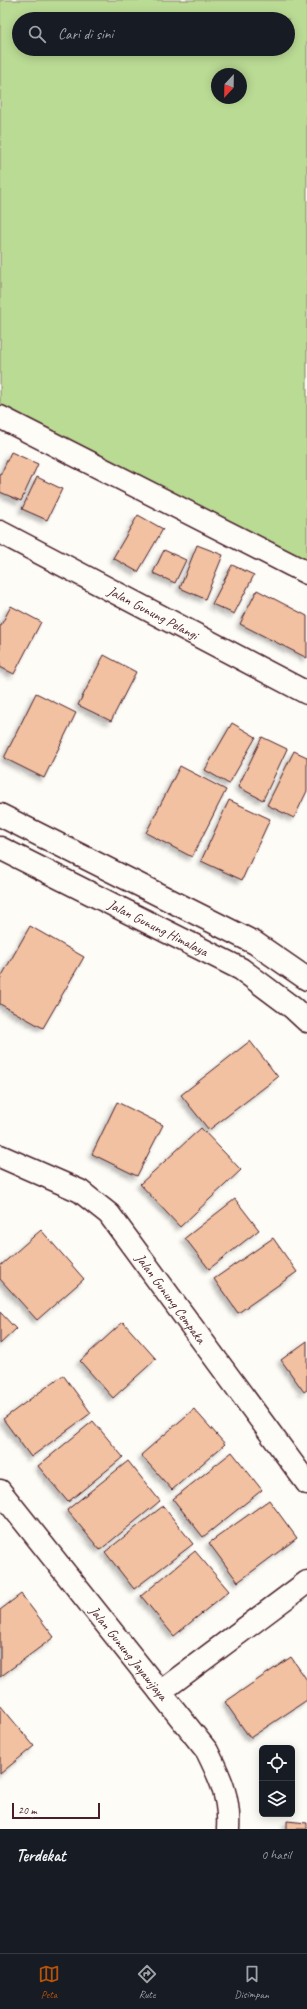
<!DOCTYPE html>
<html lang="id">
<head>
<meta charset="utf-8">
<style>
	body { margin:0; font-family:Caveat,sans-serif; background:#242831; color:#f1f3f6 }
	.controls { position:absolute; right:12px; bottom:12px; display:grid; overflow:hidden; border-radius:6px; box-shadow:0 2px 10px #0003 }
	.controls button { width:36px; height:36px; display:grid; place-items:center; padding:0; border:0; border-bottom:1px solid #363941; background:#171b24; color:#f1f3f6; font:20px sans-serif }
	.compass { position:absolute; left:211px; top:68px; width:36px; height:36px; border-radius:50%; background:#171b24; box-shadow:0 2px 10px #0003; rotate:202deg }
	.scale { position:absolute; left:12px; bottom:10px; width:88px; box-sizing:border-box; padding-left:4px; border:2px solid #4a1f2b; border-top:0; font-size:11px; line-height:14px; white-space:nowrap; color:#4a1f2b; -webkit-text-stroke:3px #fdfcf7; paint-order:stroke }
	.list { margin:0; padding:0; list-style:none }
	h2 { display:flex; justify-content:space-between; align-items:center; height:52px; margin:0; padding:0 16px; font-size:17px }
	h2 small { font-size:13px; font-weight:400; color:#9ea1a6 }
	.icon { flex:none; width:22px; height:22px; fill:none; stroke:currentColor; stroke-width:2; stroke-linecap:round; stroke-linejoin:round }
	.map { position:relative; flex:none; width:307px; height:1829px; overflow:hidden }
	.search { position:absolute; background:#171b24; box-shadow:0 2px 10px #0003; left:12px; right:12px; top:12px; height:44px; display:flex; align-items:center; gap:10px; box-sizing:border-box; padding:0 14px; border-radius:22px; color:#9ea1a6; font-size:15px }
	.sheet { height:124px; background:#171b24 }
	nav { display:flex; justify-content:space-around; align-items:center; box-sizing:border-box; height:56px; border-top:1px solid #363941; background:#171b24; font-size:11px; color:#9ea1a6 }
	nav a { display:grid; justify-items:center; gap:2px }
	nav .on { color:#b45309 }
	.map>svg:first-child { display:block }
</style>
</head>
<body>
<div class="map">
<svg width="307" height="1829" viewBox="0 0 307 1829">
	<defs>
		<filter id="shadow"><feDropShadow dx="-3.5" dy="3.5" stdDeviation="2" flood-color="#0004"/></filter>
	</defs>
	<rect width="100%" height="100%" fill="#fdfcf7"/>
	<filter id="ink" filterUnits="userSpaceOnUse"><feTurbulence type="fractalNoise" baseFrequency=".025" numOctaves="2"/><feDisplacementMap in="SourceGraphic" scale="8" xChannelSelector="R" yChannelSelector="G"/><feConvolveMatrix kernelMatrix="1 2 1 2 8 2 1 2 1" color-interpolation-filters="sRGB"/></filter>
	<g filter="url(#ink)">
		<path fill="#badb94" stroke="#827d60" fill-rule="evenodd" d="M0,0H307V579L0,424ZM19,19H288V49H19ZM217,74H241V98H217Z"/>
		<g fill="#f1c1a1" stroke="#4a1f2b" filter="url(#shadow)">
			<polygon points="11,452 38,464 21,501 0,492 0,476"/>
			<polygon points="37,477 62,489 47,520 22,509"/>
			<polygon points="138,515 163,529 138,572 113,558"/>
			<polygon points="197,545 223,555 205,599 180,588"/>
			<polygon points="164,550 186,560 175,583 153,573"/>
			<polygon points="232,565 254,575 234,614 212,604"/>
			<polygon points="257,590 307,616 307,658 240,624"/>
			<polygon points="11,606 41,622 14,674 0,667 0,627"/>
			<polygon points="104,655 136,672 111,721 78,705"/>
			<polygon points="36,693 76,713 44,778 4,758"/>
			<polygon points="232,723 256,737 229,784 205,770"/>
			<polygon points="262,737 287,749 263,800 238,787"/>
			<polygon points="294,751 307,757 307,791 294,818 267,805"/>
			<polygon points="180,766 226,790 192,857 146,833"/>
			<polygon points="229,800 270,819 242,880 201,861"/>
			<polygon points="30,926 84,957 43,1028 0,1004 0,979"/>
			<polygon points="250,1041 278,1077 209,1130 181,1095"/>
			<polygon points="117,1102 163,1125 137,1176 92,1154"/>
			<polygon points="201,1128 241,1170 180,1227 140,1184"/>
			<polygon points="235,1199 259,1230 209,1269 185,1238"/>
			<polygon points="41,1230 84,1279 37,1320 0,1279 0,1266"/>
			<polygon points="273,1238 297,1272 238,1313 214,1279"/>
			<polygon points="0,1312 16,1329 0,1344"/>
			<polygon points="123,1322 156,1359 113,1398 80,1361"/>
			<polygon points="307,1341 307,1390 304,1392 281,1360"/>
			<polygon points="63,1375 91,1413 31,1457 3,1419"/>
			<polygon points="194,1409 225,1444 172,1490 141,1455"/>
			<polygon points="93,1421 123,1457 68,1502 38,1466"/>
			<polygon points="232,1452 262,1490 203,1537 173,1499"/>
			<polygon points="128,1461 160,1501 100,1550 67,1510"/>
			<polygon points="269,1500 297,1538 238,1582 209,1543"/>
			<polygon points="163,1506 193,1544 134,1589 105,1552"/>
			<polygon points="195,1551 229,1591 174,1636 141,1596"/>
			<polygon points="21,1594 54,1637 0,1677 0,1610"/>
			<polygon points="291,1657 307,1680 307,1700 250,1738 225,1702"/>
			<polygon points="0,1705 34,1746 0,1774"/>
			<polygon points="287,1821 307,1823 307,1829 287,1829"/>
		</g>
		<g fill="none" stroke-linecap="round" stroke-linejoin="round">
			<g stroke="#4a1f2b" stroke-width="25">
				<g id="minor">
					<polyline points="0,417 307,573"/>
					<path id="s1" d="M0,532L307,693"/>
					<polyline points="0,815 255,943 307,979"/>
					<path id="s2" d="M0,848L241,969L293,1008L307,1021"/>
					<path id="s3" d="M0,1156L80,1191L109,1214L307,1483"/>
					<path id="s4" d="M0,1491L207,1751C220,1777 230,1798 228,1829"/>
					<polyline points="160,1692 307,1582"/>
				</g>
			</g>
			<use href="#minor" stroke="#fdfcf7" stroke-width="22"/>
		</g>
	</g>
	<g text-anchor="middle" stroke-width="3" stroke-linejoin="round" paint-order="stroke">
		<g font-size="14" fill="#4a1f2b" stroke="#fdfcf7">
			<text dy="5" stroke="none"><textPath href="#s1" startOffset="173">Jalan Gunung Pelangi</textPath></text>
			<text dy="5" stroke="none"><textPath href="#s2" startOffset="177">Jalan Gunung Himalaya</textPath></text>
			<text dy="5" stroke="none"><textPath href="#s3" startOffset="229">Jalan Gunung Cempaka</textPath></text>
			<text dy="5" stroke="none"><textPath href="#s4" startOffset="207">Jalan Gunung Jayawijaya</textPath></text>
		</g>
	</g>
</svg>
<div class="controls">
<button><svg class="icon" aria-label="locate" viewBox="0 0 24 24"><circle cx="12" cy="12" r="6"/><path d="M12 2v4M12 18v4M2 12h4M18 12h4"/></svg></button>
<button><svg class="icon" aria-label="layers" viewBox="0 0 24 24"><path d="M12 4l9 5-9 5-9-5zM3 14l9 5 9-5"/></svg></button>
</div>
<svg class="compass" viewBox="-18 -18 36 36"><path d="M0-13l5 13h-10z" fill="#e53935"/><path d="M0 13l5-13h-10z" fill="#9ea1a6"/></svg>
<div class="scale">20 m</div>
<div class="search"><svg class="icon" aria-label="search" viewBox="0 0 24 24"><circle cx="10" cy="10" r="6"/><path d="M15 15l6 6"/></svg>Cari di sini</div>
</div>
<section class="sheet">
<h2>Terdekat<small>0 hasil</small></h2>
<ul class="list">
</ul>
</section>
<nav>
<a class="on"><svg class="icon" aria-label="map" viewBox="0 0 24 24"><path d="M3 6l6-2 6 2 6-2v14l-6 2-6-2-6 2zM9 4v14M15 6v14"/></svg>Peta</a>
<a><svg class="icon" aria-label="directions" viewBox="0 0 24 24"><path d="M12 3l9 9-9 9-9-9zM9 14v-3h6M13 9l2 2-2 2"/></svg>Rute</a>
<a><svg class="icon" aria-label="saved" viewBox="0 0 24 24"><path d="M7 4h10v16l-5-4-5 4z"/></svg>Disimpan</a>
</nav>
</body>
</html>
